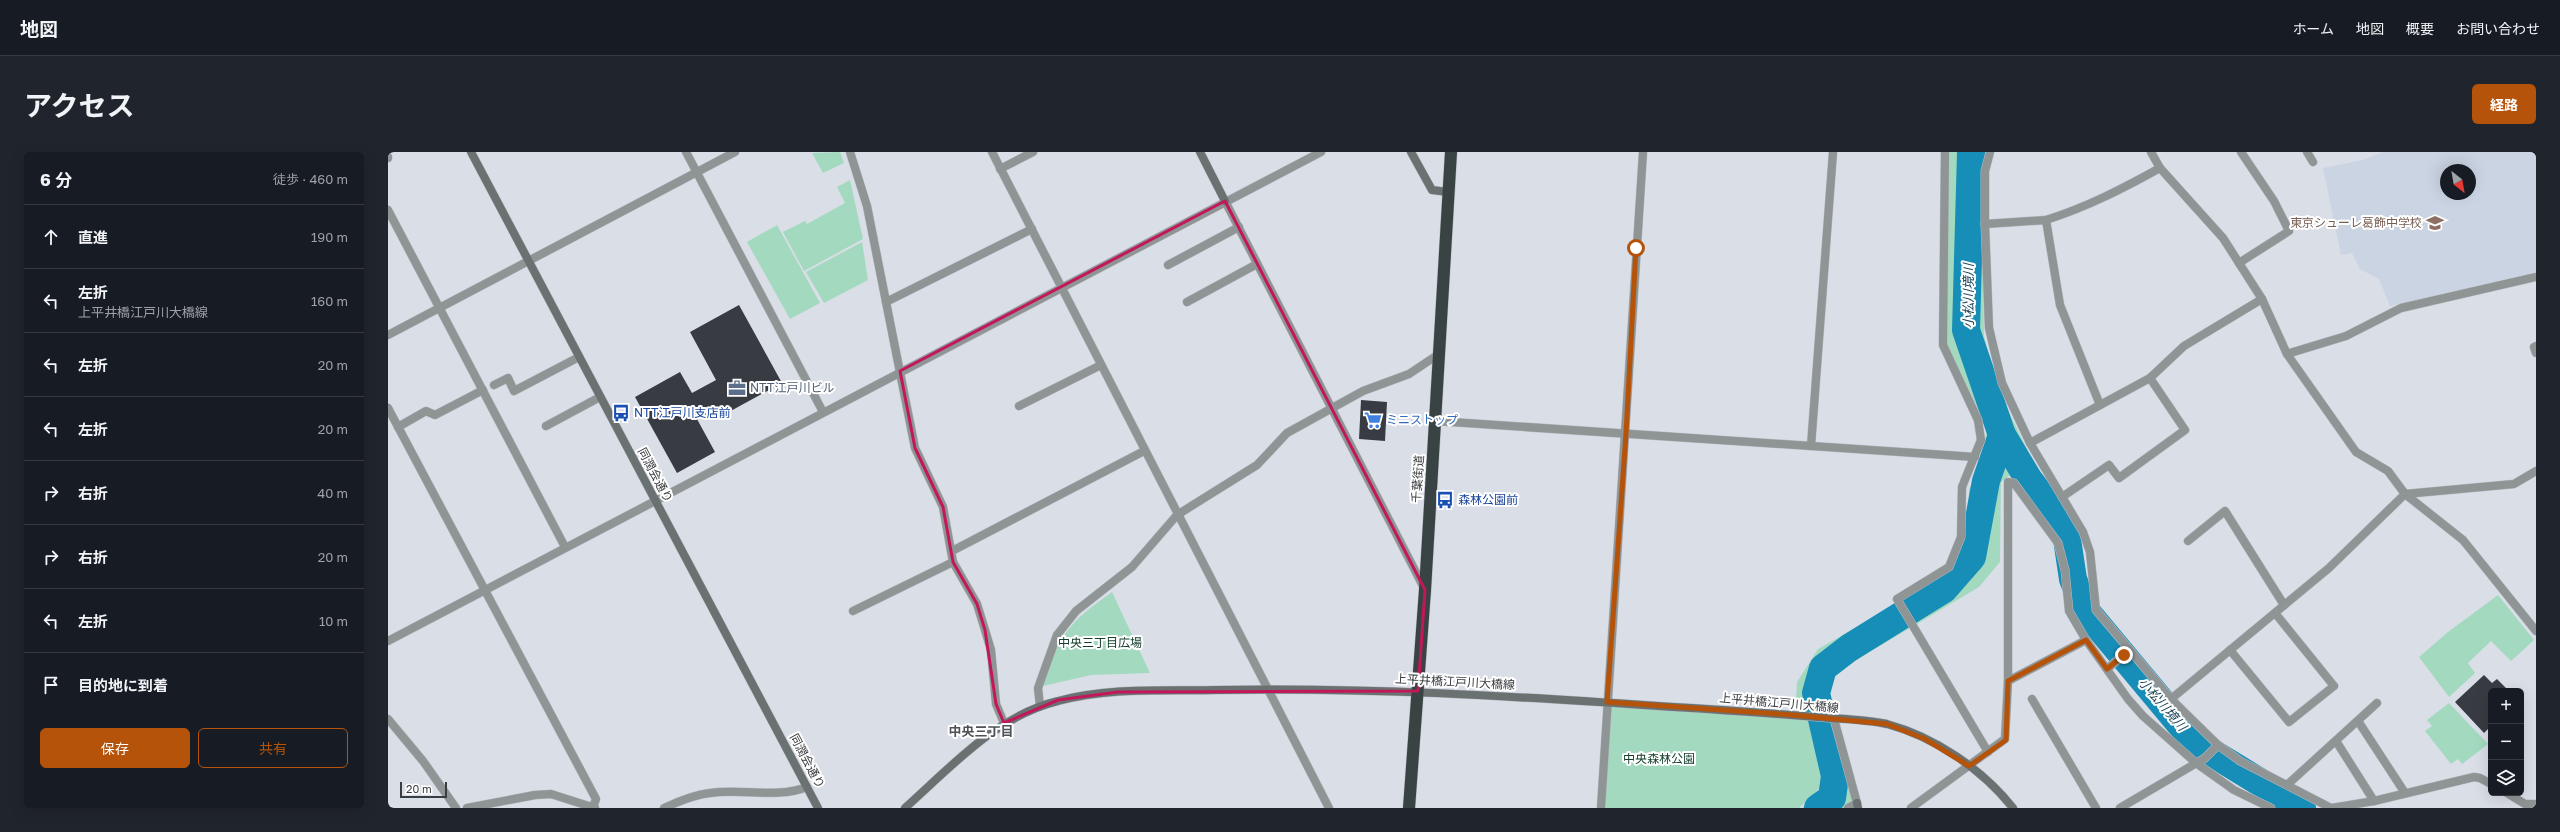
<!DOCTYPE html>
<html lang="ja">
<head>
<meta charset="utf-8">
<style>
	body { margin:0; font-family:"Golos Text","Noto Sans JP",sans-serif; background:#20242c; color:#f1f3f6 }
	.controls { position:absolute; right:12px; bottom:12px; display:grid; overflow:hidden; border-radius:6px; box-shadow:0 4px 16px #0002 }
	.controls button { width:36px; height:36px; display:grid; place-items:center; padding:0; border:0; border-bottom:1px solid #363941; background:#171b24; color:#f1f3f6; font:20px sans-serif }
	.compass { position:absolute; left:2052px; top:12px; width:36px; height:36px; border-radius:50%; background:#171b24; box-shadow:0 4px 16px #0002; rotate:149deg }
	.scale { position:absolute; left:12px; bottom:10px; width:47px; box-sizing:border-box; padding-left:4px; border:2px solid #393b3e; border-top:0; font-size:11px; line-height:14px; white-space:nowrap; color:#393b3e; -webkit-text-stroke:3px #fff; paint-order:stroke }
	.stop { position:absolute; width:12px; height:12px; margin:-9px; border:3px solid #b45309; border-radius:50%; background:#fff }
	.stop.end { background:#b45309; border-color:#fff; box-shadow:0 1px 4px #0008 }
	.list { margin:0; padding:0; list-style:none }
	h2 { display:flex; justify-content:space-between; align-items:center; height:52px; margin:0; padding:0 16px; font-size:17px }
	h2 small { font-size:13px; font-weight:400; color:#9ea1a6 }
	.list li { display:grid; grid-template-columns:26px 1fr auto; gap:12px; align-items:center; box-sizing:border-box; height:64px; padding:0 16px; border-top:1px solid #363941 }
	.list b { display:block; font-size:15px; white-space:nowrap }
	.list p { margin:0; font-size:13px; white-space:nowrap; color:#9ea1a6 }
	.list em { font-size:13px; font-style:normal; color:#9ea1a6 }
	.actions { display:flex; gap:8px; padding:12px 16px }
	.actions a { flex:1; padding:9px 0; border:1px solid #b45309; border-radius:6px; text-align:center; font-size:14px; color:#b45309 }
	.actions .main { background:#b45309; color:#fff }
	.icon { flex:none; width:22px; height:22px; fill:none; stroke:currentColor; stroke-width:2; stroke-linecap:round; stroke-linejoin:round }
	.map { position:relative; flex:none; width:2148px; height:656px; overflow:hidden; border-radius:6px }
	header { display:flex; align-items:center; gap:24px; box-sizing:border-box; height:56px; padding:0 20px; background:#171b24; border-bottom:1px solid #363941 }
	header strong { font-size:19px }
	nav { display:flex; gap:22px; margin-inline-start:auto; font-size:14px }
	.intro { display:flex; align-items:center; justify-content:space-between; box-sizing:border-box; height:96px; padding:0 24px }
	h1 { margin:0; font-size:28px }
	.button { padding:10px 18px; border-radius:6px; background:#b45309; color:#fff; font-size:14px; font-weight:700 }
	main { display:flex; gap:24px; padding:0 24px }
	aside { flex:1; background:#171b24; border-radius:6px; box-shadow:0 4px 16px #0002 }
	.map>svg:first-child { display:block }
</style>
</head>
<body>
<header>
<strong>地図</strong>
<nav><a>ホーム</a><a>地図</a><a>概要</a><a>お問い合わせ</a></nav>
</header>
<div class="intro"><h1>アクセス</h1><a class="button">経路</a></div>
<main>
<aside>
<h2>6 分<small>徒歩 · 460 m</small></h2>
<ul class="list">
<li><svg class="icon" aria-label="ahead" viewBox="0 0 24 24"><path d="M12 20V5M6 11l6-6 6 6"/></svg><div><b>直進</b></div><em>190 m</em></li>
<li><svg class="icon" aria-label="left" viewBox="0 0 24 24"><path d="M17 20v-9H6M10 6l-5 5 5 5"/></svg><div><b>左折</b><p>上平井橋江戸川大橋線</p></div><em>160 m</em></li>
<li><svg class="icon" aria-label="left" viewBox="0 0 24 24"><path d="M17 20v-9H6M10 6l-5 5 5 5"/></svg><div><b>左折</b></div><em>20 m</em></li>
<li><svg class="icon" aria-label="left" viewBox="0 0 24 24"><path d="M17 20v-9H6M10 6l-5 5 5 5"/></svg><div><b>左折</b></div><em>20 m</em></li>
<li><svg class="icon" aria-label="right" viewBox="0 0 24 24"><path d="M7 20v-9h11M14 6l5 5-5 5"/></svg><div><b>右折</b></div><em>40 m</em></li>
<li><svg class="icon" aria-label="right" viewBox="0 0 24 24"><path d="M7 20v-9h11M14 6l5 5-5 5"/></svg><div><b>右折</b></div><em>20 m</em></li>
<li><svg class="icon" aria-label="left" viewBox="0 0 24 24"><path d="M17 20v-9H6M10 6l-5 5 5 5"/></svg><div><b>左折</b></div><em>10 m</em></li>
<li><svg class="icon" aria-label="arrive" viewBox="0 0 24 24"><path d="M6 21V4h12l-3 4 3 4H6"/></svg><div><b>目的地に到着</b></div></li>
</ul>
<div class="actions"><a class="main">保存</a><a>共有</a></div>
</aside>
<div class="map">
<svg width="2148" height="656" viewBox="0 0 2148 656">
	<rect width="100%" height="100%" fill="#dadee7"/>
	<path fill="#cbd4e3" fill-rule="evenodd" d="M1995,0H2148V120L2002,154L1991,127L1972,117L1964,101L1953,103L1935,16L1975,8ZM2058,18H2082V42H2058Z"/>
	<g fill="#a3dabf">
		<polygon points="452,0 456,11 435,21 424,1"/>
		<polygon points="1561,0 1598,0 1594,19 1596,184 1609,235 1647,314 1691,382 1668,379 1625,321 1613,330 1612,410 1591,435 1438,526 1439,559 1465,650 1454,656 1414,656 1431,640 1431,637 1411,656 1216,656 1223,556 1226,554 1407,565 1409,530 1430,497 1559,424 1568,413 1579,384 1581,337 1593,314 1599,276 1559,192"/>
		<polygon points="462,28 475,87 416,119 395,80 417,69 419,72 457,51 449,35"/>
		<polygon points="389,73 432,151 402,167 359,90"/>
		<polygon points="474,90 480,128 436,151 418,120"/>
		<path d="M724,440L762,521L703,523L655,534C672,482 679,472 724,440Z"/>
		<polygon points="2110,443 2146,488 2123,509 2103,489 2080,511 2087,521 2061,545 2031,505 2060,480"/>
		<polygon points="2061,551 2100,592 2074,612 2070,607 2063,612 2037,579 2044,574 2039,568"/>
	</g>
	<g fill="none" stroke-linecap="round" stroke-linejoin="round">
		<g stroke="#178eb7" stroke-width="28">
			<polyline points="1583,0 1578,178 1614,283 1641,328 1677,374 1685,427 1697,458 1808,591 1914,656"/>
			<polyline points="1430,656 1444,646 1447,624 1428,541 1435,516 1461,496 1556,437 1584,405 1598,329 1614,283"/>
		</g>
	</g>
	<g fill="#383c42">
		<polygon points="351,153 394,231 339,261 335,254 309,267 327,300 289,321 247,245 292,220 304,241 328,228 302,180"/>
		<polygon points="973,248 999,250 997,289 971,287"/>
		<polygon points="2096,523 2104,531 2109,527 2121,539 2103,539 2103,574 2096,581 2067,550"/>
	</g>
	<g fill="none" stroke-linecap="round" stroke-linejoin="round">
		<g stroke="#b7bac2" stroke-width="9">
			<g id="lane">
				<polyline points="1919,0 1925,10"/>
				<polyline points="0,5 0,6"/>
				<polyline points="0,58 177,395"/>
				<polyline points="1597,72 1658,68"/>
				<polyline points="1851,111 1901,79 1886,49 1853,0"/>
				<polyline points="780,113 851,75"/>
				<polyline points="498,150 644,77"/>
				<polyline points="799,150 869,112"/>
				<polyline points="2148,194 2146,195 2148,201"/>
				<polyline points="106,233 120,226 126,239 191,205"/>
				<path d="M1712,253L1672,153L1658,68C1699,55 1734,37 1772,16"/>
				<polyline points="158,274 212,245"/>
				<polyline points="10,275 38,259 47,263 95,238"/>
				<polyline points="1642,291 1762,226 1796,194 1874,147"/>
				<polyline points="1674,345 1721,313 1731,326 1797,278 1762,226"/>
				<polyline points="1800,389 1837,359 1896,453"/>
				<polyline points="465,459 565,410"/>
				<polyline points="1620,529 1698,488"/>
				<polyline points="1644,547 1708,656"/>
				<polyline points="652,554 650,536 669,483 688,459 744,415 789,363 869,313 899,281 975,239 1021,222 1051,202"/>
				<polyline points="1970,569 2017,641"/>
				<polyline points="1948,589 1986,649"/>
				<polyline points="1899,633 1989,551"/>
				<polyline points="2119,641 2137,652 2148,652"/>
				<polyline points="1944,656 1986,649 2086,625 2092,626 2103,632"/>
			</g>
		</g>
		<g stroke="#b7bac2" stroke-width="9">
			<g id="street">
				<polyline points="298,0 435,260"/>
				<polyline points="462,0 479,54 527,296 555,355 565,410 589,452 597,478 603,498 608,552 616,571"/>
				<polyline points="604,0 941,656"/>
				<polyline points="1557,0 1555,193 1590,268 1593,288 1574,335 1573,385 1561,415 1509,447 1600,600"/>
				<polyline points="1602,0 1597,19 1597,72 1601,176 1614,231 1642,291 1695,380 1702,400 1708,458 1783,547 1830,593 1852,609 1943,656"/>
				<polyline points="1763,0 1772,16 1835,86 1874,147 1899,202 1968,300 2000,319 2017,342 2126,332 2148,319"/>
				<polyline points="612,17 645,0"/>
				<polyline points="837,49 1036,436"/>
				<polyline points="0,183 347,0"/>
				<polyline points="1899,202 1958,184 2013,156 2148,125"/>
				<polyline points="631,254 713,213"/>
				<polyline points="0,256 208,647 205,655"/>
				<polyline points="1048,269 1587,305"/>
				<polyline points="1423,294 1445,0"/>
				<polyline points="564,399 756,299"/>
				<polyline points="0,489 933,0"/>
				<polyline points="1842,498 1901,570 1946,534 1887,461"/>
				<polyline points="1719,517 1741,498"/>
				<polyline points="1783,547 1941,416 2017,342 2075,388 2148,479"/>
				<polyline points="0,567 35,609 68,656"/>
				<polyline points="1446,567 1469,651 1460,656"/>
				<polyline points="79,656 147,643 163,642 207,656"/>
				<path d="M276,656C291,649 305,643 322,641C354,636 388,647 419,635"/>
				<polyline points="1213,656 1255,0"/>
				<polyline points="1523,656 1617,587 1620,529 1620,330 1626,331 1670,391 1677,418 1681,459 1698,488 1740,547 1755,564 1808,611 1846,638 1883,656"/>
				<polyline points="1732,656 1817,606 1830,593"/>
			</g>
		</g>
		<g stroke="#b7bac2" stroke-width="9">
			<g id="secondary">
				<polyline points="83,0 430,656"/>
				<polyline points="812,0 837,49"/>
				<polyline points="1023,0 1044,38 1060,40"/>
				<polyline points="1469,651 1470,656"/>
				<path d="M517,656C563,615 608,564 670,549C721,535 776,539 828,538C976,535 1122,544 1270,554C1323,557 1376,561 1429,565C1451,567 1477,567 1499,572C1547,585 1594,617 1625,656"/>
			</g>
		</g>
		<g stroke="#b7bac2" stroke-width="13">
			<polyline id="highway" points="1021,656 1037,438 1063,0"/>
		</g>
		<use href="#lane" stroke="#8f9494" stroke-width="8"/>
		<use href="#street" stroke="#8f9494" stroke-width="8"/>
		<use href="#secondary" stroke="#6a7171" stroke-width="8"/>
		<use href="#highway" stroke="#394343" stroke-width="12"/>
	</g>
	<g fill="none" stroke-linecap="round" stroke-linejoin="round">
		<polyline stroke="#b45309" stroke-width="5" points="1248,96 1238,282 1219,550 1405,563 1499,572 1537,587 1581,614 1618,588 1620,529 1698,488 1719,517 1736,503"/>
	</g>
	<path fill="none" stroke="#c2185b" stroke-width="3" stroke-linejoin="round" d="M837,49L1037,438L1030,539L730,540L670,548L616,571L608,552L597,478L589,452L565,410L555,355L527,296L512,219Z"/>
	<defs>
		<g id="school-bare" transform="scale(1.38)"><path d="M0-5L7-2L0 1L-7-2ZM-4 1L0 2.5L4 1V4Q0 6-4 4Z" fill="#8d6e63" stroke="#fff" stroke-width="2.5" paint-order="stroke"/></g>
		<g id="office-bare" transform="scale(1.38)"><path d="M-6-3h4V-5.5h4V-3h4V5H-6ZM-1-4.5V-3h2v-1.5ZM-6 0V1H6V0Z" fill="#5c6f8a" stroke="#fff" stroke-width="2.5" paint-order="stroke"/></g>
		<g id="bus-bare" transform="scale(1.38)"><path d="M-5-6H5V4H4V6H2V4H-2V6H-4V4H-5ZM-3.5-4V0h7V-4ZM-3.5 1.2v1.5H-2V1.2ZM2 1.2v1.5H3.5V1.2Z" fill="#1a4fb4" stroke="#fff" stroke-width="2.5" paint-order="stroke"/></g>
		<g id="supermarket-bare" transform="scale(1.38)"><path d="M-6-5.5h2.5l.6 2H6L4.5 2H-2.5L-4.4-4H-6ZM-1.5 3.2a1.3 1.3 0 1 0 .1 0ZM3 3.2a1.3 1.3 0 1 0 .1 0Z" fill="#3f7fe0" stroke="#fff" stroke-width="2.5" paint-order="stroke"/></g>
	</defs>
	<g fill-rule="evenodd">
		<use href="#school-bare" x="2047" y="71"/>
		<use href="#office-bare" x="349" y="236"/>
		<use href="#bus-bare" x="233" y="261"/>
		<use href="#supermarket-bare" x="985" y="268"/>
		<use href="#bus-bare" x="1057" y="348"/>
	</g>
	<g text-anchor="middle" stroke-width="4" stroke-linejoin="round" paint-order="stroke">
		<g font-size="12" fill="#785e54" stroke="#fff" text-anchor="end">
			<text x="2034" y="75">東京シューレ葛飾中学校</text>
		</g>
		<g font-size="12" fill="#4e5e75" stroke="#fff" text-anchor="start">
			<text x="362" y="240">NTT江戸川ビル</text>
		</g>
		<g font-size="12" fill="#164399" stroke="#fff" text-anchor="start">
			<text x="246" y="265">NTT江戸川支店前</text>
			<text x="1070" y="352">森林公園前</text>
		</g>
		<g font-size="12" fill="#366cbe" stroke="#fff" text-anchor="start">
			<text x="998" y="272">ミニストップ</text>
		</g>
		<g font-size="12" fill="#393b3e" stroke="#fff">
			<text transform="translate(267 323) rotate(62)" y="4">同潤会通り</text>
			<text transform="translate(1030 327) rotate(-86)" y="4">千葉街道</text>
			<text transform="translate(1067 530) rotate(3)" y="4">上平井橋江戸川大橋線</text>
			<text transform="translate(1391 551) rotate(5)" y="4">上平井橋江戸川大橋線</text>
			<text transform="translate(419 609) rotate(62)" y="4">同潤会通り</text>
		</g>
		<g font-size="12" fill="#15402e" stroke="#fff">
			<text x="712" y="495">中央三丁目広場</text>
			<text x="1271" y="611">中央森林公園</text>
		</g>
		<g font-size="13" font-style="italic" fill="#194558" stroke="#fff">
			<text transform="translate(1580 144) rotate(-90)" y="5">小松川境川</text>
			<text transform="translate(1775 552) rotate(49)" y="5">小松川境川</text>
		</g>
		<g font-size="13" font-weight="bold" fill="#4d5158" stroke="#fff">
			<text x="593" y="584">中央三丁目</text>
		</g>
	</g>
</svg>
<div class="controls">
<button>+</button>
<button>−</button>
<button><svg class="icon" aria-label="layers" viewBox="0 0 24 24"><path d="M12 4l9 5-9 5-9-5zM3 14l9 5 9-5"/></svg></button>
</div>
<svg class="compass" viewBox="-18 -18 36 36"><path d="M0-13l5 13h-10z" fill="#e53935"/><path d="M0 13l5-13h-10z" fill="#9ea1a6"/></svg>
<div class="scale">20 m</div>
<div class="stop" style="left:1248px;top:96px"></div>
<div class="stop end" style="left:1736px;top:503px"></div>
</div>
</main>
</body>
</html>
